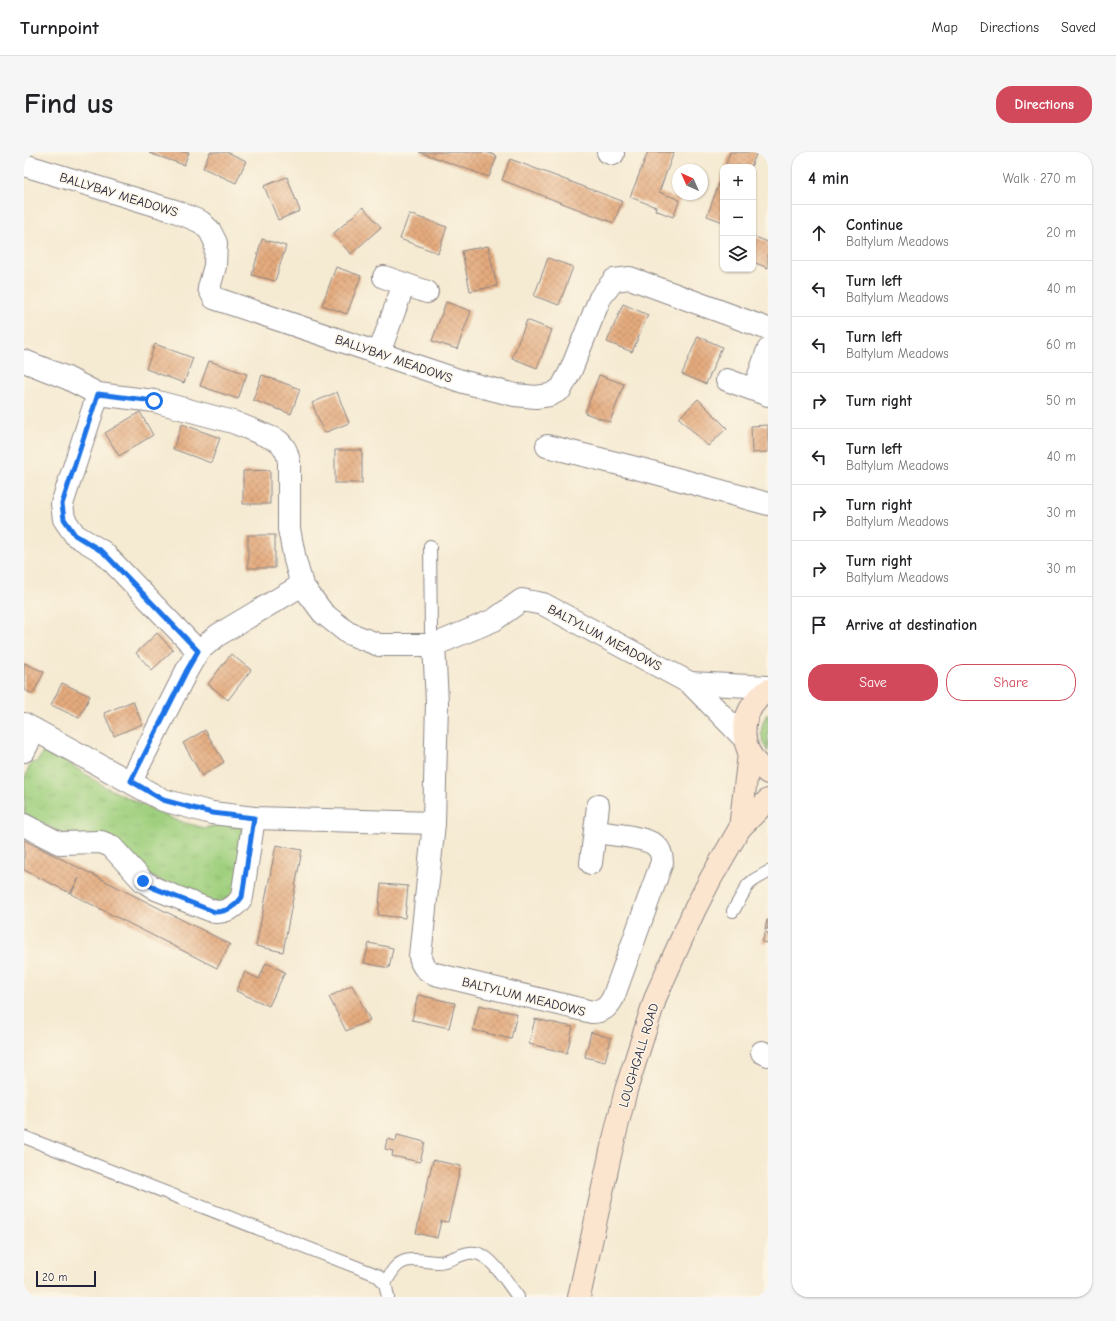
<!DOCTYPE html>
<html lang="en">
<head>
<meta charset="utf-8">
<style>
	body { margin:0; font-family:"Comic Neue",sans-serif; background:#f6f6f6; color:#202124 }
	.controls { position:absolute; right:12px; top:12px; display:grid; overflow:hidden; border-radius:8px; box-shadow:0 1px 3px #0004 }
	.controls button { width:36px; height:36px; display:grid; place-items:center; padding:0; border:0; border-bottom:1px solid #e0e0e0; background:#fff; color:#202124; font:20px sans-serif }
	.compass { position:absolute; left:648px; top:12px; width:36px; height:36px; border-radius:50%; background:#fff; box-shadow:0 1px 3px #0004; rotate:315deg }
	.scale { position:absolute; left:12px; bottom:10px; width:60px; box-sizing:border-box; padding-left:4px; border:2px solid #22223b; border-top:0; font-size:11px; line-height:14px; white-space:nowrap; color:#22223b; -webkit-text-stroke:3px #fcf5e5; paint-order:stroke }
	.stop { position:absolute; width:12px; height:12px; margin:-9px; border:3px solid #1a73e8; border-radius:50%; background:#fff }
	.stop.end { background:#1a73e8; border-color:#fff; box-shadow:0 1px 4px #0008 }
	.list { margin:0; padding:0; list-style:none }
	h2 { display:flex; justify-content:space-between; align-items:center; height:52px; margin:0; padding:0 16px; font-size:17px }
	h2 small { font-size:13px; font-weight:400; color:#757577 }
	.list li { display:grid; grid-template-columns:26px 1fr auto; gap:12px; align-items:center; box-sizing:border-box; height:56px; padding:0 16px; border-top:1px solid #e0e0e0 }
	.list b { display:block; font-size:15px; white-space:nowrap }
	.list p { margin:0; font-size:13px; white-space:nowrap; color:#757577 }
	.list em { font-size:13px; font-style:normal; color:#757577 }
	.actions { display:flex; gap:8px; padding:12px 16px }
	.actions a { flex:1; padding:9px 0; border:1px solid #d1495b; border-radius:16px; text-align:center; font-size:14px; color:#d1495b }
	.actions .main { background:#d1495b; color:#fff }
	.icon { flex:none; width:22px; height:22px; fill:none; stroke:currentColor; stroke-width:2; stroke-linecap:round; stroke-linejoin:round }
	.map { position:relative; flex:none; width:744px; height:1145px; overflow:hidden; border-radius:16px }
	header { display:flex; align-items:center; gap:24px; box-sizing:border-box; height:56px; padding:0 20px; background:#fff; border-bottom:1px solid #e0e0e0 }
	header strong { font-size:19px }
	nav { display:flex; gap:22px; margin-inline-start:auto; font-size:14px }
	.intro { display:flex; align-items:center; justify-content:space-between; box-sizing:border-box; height:96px; padding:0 24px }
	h1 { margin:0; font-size:28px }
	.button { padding:10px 18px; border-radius:16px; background:#d1495b; color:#fff; font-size:14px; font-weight:700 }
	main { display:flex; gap:24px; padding:0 24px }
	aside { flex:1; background:#fff; border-radius:16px; box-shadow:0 1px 3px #0004 }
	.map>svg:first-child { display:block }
</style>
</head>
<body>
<header>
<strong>Turnpoint</strong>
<nav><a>Map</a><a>Directions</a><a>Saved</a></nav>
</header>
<div class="intro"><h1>Find us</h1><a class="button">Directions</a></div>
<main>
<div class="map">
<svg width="744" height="1145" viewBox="0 0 744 1145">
	<defs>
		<pattern id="grass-tufts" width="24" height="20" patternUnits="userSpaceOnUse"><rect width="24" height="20" fill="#a0d07f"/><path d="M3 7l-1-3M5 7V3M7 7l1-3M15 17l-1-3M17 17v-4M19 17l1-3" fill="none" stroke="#8ab26f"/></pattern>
		<pattern id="building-cross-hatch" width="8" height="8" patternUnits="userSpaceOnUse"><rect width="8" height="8" fill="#e4aa7d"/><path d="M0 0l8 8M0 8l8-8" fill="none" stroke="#c3926d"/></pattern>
	</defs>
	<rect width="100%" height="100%" fill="#fcf5e5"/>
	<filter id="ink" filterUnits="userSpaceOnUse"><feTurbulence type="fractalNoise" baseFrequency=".025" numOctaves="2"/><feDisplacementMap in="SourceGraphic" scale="8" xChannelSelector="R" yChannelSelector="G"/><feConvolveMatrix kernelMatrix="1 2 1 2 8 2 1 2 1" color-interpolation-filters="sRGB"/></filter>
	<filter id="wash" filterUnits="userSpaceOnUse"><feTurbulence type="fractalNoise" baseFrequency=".012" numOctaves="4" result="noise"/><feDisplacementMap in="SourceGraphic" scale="16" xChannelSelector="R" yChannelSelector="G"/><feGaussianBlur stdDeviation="0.9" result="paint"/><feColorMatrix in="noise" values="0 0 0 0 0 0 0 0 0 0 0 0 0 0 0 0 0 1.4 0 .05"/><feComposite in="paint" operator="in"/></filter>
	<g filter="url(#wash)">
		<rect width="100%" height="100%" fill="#f5ead2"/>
		<g fill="url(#grass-tufts)" stroke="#61795d">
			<path d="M744,561V600C736,588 735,573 744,561Z"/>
			<polygon points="20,599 43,610 81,635 151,668 180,676 199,672 218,674 213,740 196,751 175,747 39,682 1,662 0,628 7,611 13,610"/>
		</g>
		<g id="blocks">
			<g fill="url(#building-cross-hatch)">
				<polygon points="126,0 165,0 160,13 125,1"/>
				<polygon points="186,0 203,0 222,9 212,31 179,16"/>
				<polygon points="395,0 462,0 473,4 465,25"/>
				<polygon points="624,0 650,0 635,40 656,48 649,65 631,58 632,55 606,45"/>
				<polygon points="706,0 733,0 727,15 701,15"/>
				<polygon points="486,7 598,49 590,71 478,28"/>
				<polygon points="699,21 699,70 683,64"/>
				<polygon points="263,25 276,59 254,68 240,34"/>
				<polygon points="339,55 357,75 327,102 309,82"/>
				<polygon points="385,62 423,75 414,101 376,87"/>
				<polygon points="729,84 744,90 744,116 729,110"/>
				<polygon points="238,87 262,94 251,129 228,123"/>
				<polygon points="464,94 473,134 446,139 438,99"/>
				<polygon points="524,106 549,115 535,153 510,144"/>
				<polygon points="312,115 337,124 323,162 298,153"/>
				<polygon points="422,150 447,159 433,197 408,189"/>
				<polygon points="599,152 624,163 608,200 583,190"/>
				<polygon points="503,168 528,178 513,216 488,206"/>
				<polygon points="674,184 698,195 682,232 658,222"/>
				<polygon points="131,192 169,206 160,231 122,217"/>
				<polygon points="185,209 223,222 214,247 176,234"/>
				<polygon points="238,223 276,237 267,262 229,248"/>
				<polygon points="575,223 600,232 586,270 561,261"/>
				<polygon points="313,240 325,271 300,281 288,251"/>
				<polygon points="674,247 703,276 684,294 655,266"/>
				<polygon points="116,260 129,283 95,304 81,281"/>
				<polygon points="158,272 196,286 187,311 149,297"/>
				<polygon points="744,273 744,300 728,301 727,274"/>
				<rect x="311" y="298" width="27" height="33"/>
				<polygon points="246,318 246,352 219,352 219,319"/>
				<rect x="224" y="383" width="27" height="33"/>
				<polygon points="133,481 149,498 128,518 112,501"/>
				<polygon points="207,502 227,518 204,548 184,532"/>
				<polygon points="0,511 20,520 9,542 0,538"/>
				<polygon points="38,531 66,544 55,566 27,553"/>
				<polygon points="109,549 118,572 90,584 80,561"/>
				<polygon points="181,578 200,610 178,624 159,591"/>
				<polygon points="0,688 206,792 193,816 47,742 55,726 46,741 0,718"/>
				<polygon points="252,693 278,698 259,800 232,794"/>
				<polygon points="357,732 384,734 381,766 354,763"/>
				<polygon points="743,768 744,768 744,777 741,777"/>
				<polygon points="741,780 744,781 744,791 738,790"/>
				<polygon points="345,791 369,796 365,816 340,811"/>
				<polygon points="242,811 261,820 245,854 212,839 221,820 235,827"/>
				<polygon points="328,833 346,868 322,879 305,845"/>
				<polygon points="394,843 431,851 425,876 388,868"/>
				<polygon points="455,853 493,862 487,887 449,878"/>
				<polygon points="511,867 549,875 543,901 505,892"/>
				<polygon points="567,880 587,886 581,910 561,905"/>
				<polygon points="373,983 401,990 396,1010 368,1004 369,999 361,997 363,987 372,989"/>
				<polygon points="409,1008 437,1014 424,1070 417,1069 413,1086 392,1081"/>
			</g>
		</g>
	</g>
	<g filter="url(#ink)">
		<use href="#blocks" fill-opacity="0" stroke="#8c8686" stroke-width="1"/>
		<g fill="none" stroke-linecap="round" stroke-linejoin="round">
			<g stroke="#8c8686" stroke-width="14">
				<g id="lane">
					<polyline points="406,394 407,479 410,493"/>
					<polyline points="709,759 724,733 730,728 744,720"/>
					<polyline points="0,985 353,1123 361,1131"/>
					<path d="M364,1145L361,1131C366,1123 371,1112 381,1109C391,1106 404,1110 414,1110C430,1110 444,1093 461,1105C473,1113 485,1133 494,1145"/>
				</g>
			</g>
			<g stroke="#8c8686" stroke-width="24">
				<g id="street">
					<polyline points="584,0 589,2"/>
					<polyline points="0,13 151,59 177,70 186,79 192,91 191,114 185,136 190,146 440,230 491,243 512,245 526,243 537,237 547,218 576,146 590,128 606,126 744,177"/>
					<polyline points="360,125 403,140"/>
					<polyline points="355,201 380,132"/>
					<path d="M0,209L43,226L74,242L130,249L209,270L253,288C261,294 263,300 265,310V377L271,408L278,433L299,461L324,481L355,493H410L470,468L498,448L519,452L666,531L720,586"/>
					<polyline points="703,228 744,243"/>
					<polyline points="730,237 744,198"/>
					<polyline points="74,242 38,352 40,367 51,383 79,400 174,499"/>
					<polyline points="523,294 624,319 744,352"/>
					<path d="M410,493L413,550L410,671L396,804C397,814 402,818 411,822L568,860C579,860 584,855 589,846L638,710C638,703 637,698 631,693C622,685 585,682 572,680"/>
					<polyline points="666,531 744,535"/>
					<polyline points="0,572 139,648 188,661 230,666 410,671"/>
					<polyline points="0,599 11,578"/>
					<polyline points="107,629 163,518 174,499 194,483 278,433"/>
					<path d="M0,673L35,691L77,690L87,694L119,729L132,737L191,760C203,760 211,756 218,745L230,666"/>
					<polyline points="567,711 574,654"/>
					<polyline points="738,900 744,903"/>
				</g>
			</g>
			<g stroke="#8c8686" stroke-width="24">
				<g id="secondary">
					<path d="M744,538C713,559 712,599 744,621"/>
					<polyline points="716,676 725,602"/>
					<polyline points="555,1145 587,999 602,938 632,844 670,759 687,726 716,676 744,648"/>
				</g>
			</g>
			<use href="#lane" stroke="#fff" stroke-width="12"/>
			<use href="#street" stroke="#fff" stroke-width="22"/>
			<use href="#secondary" stroke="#fce5cf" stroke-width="22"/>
		</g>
	</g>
	<g fill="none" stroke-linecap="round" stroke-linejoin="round" filter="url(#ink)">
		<path stroke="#1a73e8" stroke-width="5" d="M119,729L132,737L191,760C203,760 211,755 218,745L230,666L188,661L139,648L107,629L163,518L174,499L79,400L51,383L40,367L38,352L74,242L130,249"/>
	</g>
	<g text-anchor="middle" stroke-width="3" stroke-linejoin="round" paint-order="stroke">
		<g font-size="13" fill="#22223b" stroke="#fcf5e5">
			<text transform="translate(95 42) rotate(17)" y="5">BALLYBAY MEADOWS</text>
			<text transform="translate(370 206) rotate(19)" y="5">BALLYBAY MEADOWS</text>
			<text transform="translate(581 485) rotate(28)" y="5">BALTYLUM MEADOWS</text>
			<text transform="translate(500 844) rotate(14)" y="5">BALTYLUM MEADOWS</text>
			<text transform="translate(614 903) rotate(-73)" y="5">LOUGHGALL ROAD</text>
		</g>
	</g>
</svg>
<div class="controls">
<button>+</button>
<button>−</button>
<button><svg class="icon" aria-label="layers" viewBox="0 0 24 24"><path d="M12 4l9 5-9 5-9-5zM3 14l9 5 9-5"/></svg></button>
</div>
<svg class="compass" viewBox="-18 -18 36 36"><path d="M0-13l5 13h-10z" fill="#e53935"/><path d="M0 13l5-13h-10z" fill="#757577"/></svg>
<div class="scale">20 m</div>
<div class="stop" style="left:130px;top:249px"></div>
<div class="stop end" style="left:119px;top:729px"></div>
</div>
<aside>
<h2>4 min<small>Walk · 270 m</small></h2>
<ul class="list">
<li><svg class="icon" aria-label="ahead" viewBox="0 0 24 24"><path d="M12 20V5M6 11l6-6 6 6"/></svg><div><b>Continue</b><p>Baltylum Meadows</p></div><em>20 m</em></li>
<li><svg class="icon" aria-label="left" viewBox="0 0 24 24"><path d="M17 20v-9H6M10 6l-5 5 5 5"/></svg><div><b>Turn left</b><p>Baltylum Meadows</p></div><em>40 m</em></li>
<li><svg class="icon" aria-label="left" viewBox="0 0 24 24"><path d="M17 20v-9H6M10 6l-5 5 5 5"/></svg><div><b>Turn left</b><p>Baltylum Meadows</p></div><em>60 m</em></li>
<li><svg class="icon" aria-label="right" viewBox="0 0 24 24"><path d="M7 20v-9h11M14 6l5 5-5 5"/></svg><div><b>Turn right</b></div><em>50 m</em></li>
<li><svg class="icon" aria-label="left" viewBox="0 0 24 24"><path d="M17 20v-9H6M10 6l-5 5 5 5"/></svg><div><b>Turn left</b><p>Baltylum Meadows</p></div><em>40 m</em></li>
<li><svg class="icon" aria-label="right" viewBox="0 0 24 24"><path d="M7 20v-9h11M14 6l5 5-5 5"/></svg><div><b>Turn right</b><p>Baltylum Meadows</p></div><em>30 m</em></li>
<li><svg class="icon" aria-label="right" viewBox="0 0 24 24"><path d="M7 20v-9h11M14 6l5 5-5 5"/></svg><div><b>Turn right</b><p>Baltylum Meadows</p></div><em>30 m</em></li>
<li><svg class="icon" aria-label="arrive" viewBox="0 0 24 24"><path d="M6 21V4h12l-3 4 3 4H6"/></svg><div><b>Arrive at destination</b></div></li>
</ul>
<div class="actions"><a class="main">Save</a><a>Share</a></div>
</aside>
</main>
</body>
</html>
